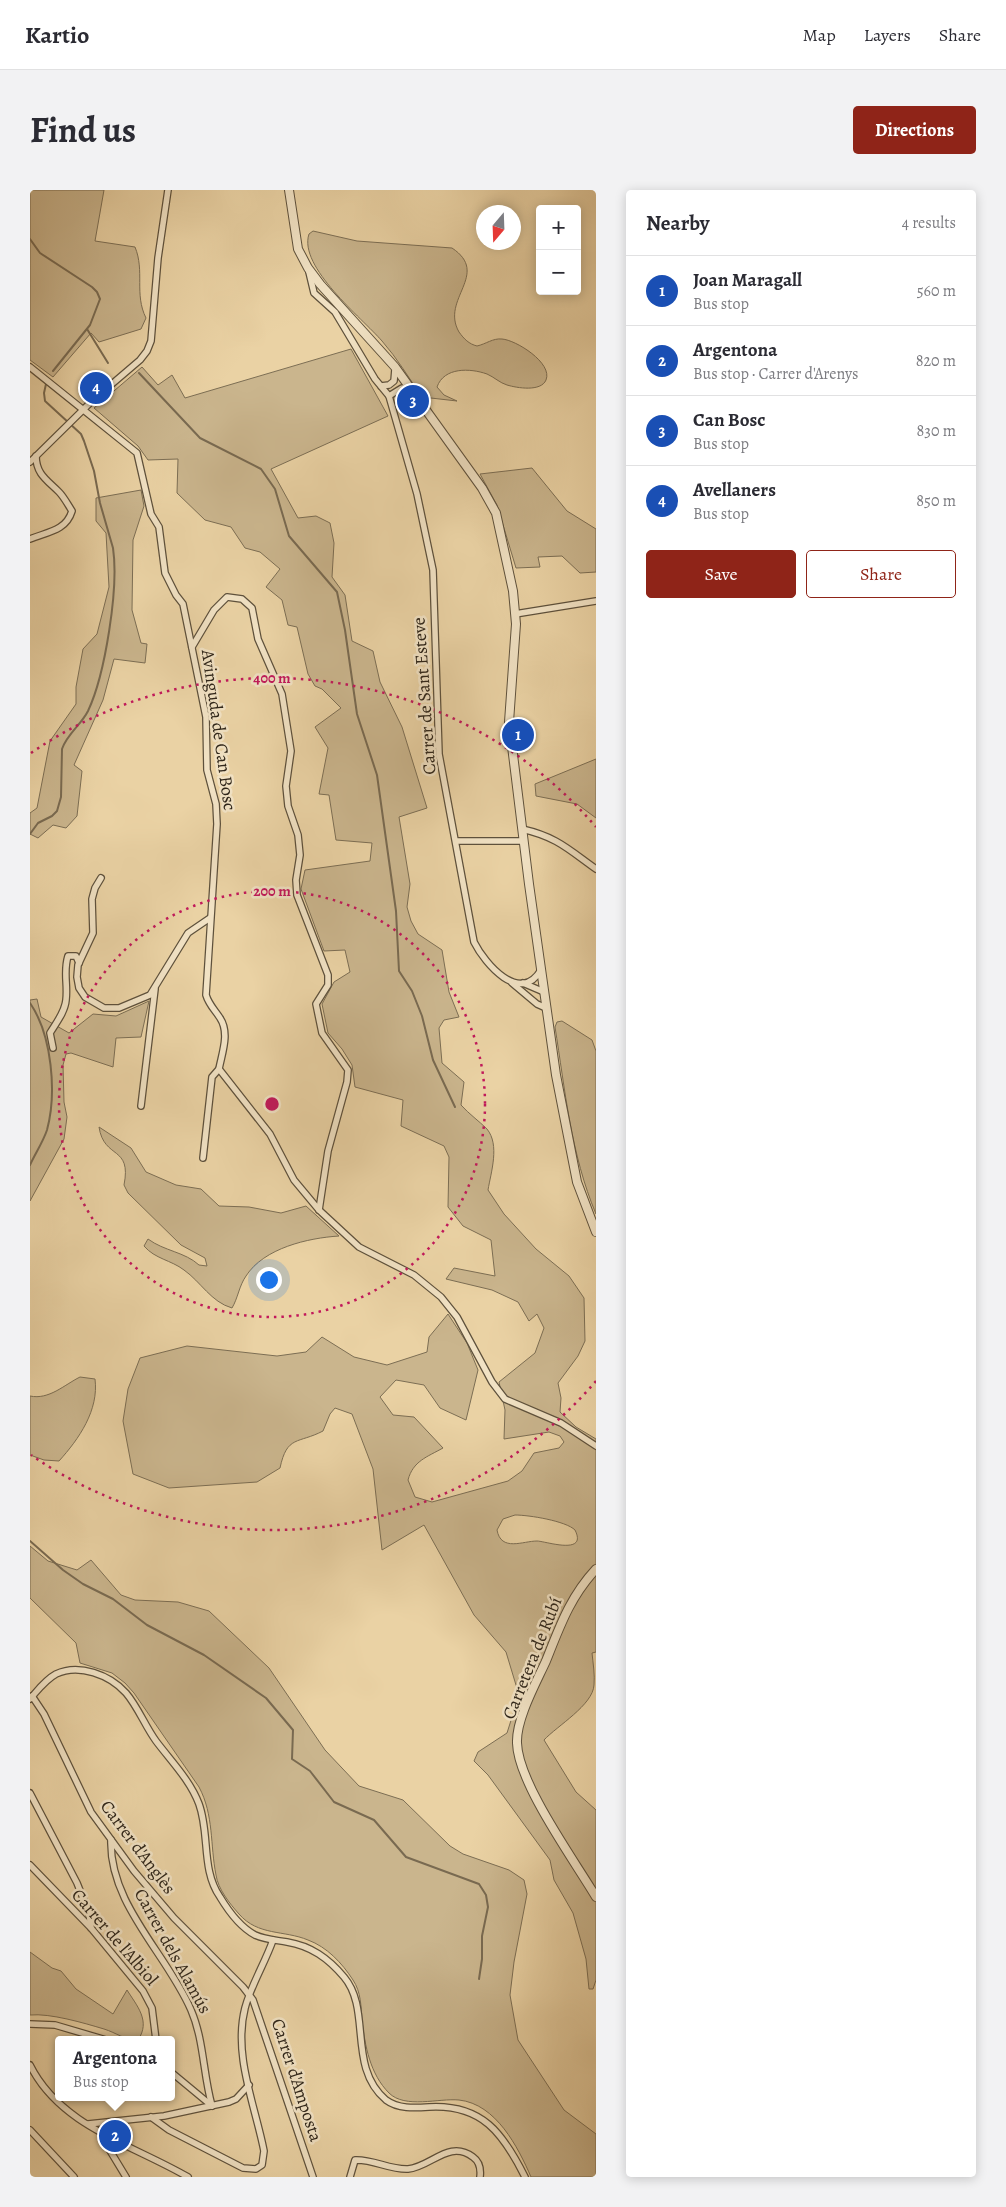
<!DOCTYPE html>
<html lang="en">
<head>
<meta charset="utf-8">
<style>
	body { margin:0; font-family:Alegreya,serif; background:#f2f2f3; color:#2b2b33 }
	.controls { position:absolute; right:15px; top:15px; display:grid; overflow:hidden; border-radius:5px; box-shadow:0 2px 12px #0003 }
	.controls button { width:45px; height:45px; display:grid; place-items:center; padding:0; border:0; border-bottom:1px solid #e1e1e2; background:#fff; color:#2b2b33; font:25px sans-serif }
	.compass { position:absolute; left:446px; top:15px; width:45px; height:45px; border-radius:50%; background:#fff; box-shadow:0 2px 12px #0003; rotate:199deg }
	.you { position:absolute; left:238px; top:1089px; width:18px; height:18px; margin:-12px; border:4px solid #fff; border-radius:50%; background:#1a73e8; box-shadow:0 0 0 8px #1a73e833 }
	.badge { display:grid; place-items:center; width:32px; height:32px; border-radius:50%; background:#8f2418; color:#fff; font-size:16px; font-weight:700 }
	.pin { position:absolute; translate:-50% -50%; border:2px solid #fff; box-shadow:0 1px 5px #0006 }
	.popup { position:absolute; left:25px; top:1846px; width:120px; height:65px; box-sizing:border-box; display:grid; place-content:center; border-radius:5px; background:#fff; filter:drop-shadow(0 1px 4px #0005); font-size:16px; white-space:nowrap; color:#7c7c81 }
	.popup b { font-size:19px; color:#2b2b33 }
	.popup::after { content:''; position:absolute; left:50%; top:100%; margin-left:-10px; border:10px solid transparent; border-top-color:#fff }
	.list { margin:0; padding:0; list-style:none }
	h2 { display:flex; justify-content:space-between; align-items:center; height:65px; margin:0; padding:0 20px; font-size:21px }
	h2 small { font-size:16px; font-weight:400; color:#7c7c81 }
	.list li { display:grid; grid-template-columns:32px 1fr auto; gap:15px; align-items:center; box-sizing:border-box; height:70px; padding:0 20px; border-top:1px solid #e1e1e2 }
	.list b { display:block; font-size:19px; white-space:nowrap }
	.list p { margin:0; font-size:16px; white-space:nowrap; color:#7c7c81 }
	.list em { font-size:16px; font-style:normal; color:#7c7c81 }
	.actions { display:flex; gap:10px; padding:15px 20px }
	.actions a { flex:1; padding:11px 0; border:1px solid #8f2418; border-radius:5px; text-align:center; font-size:18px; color:#8f2418 }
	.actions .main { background:#8f2418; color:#fff }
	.map { position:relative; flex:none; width:566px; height:1987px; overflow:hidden; border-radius:5px }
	header { display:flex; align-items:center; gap:30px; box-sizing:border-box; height:70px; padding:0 25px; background:#fff; border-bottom:1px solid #e1e1e2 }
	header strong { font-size:24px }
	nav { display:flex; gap:28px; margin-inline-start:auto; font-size:18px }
	.intro { display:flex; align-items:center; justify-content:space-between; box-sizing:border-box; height:120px; padding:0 30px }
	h1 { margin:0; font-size:35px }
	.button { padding:12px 22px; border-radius:5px; background:#8f2418; color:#fff; font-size:18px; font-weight:700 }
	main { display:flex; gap:30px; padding:0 30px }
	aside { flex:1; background:#fff; border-radius:5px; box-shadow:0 2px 12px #0003 }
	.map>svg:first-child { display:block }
</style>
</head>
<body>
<header>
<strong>Kartio</strong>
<nav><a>Map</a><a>Layers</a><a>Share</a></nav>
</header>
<div class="intro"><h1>Find us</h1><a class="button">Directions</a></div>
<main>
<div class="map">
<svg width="566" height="1987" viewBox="0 0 566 1987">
	<rect width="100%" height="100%" fill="#ead2a4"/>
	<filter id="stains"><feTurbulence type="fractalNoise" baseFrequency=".004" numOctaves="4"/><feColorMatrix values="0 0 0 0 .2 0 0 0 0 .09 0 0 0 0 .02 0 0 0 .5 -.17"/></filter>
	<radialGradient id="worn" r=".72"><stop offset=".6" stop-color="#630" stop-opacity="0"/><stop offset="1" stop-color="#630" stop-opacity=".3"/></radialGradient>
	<g fill="#cab58d" stroke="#7c6e54" fill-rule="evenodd">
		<path d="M0,0H74L65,51L105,57C115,81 104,104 116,128L111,139L69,152L61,143L23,187L0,170Z"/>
		<path d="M283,41L327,51L422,58C461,84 410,109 429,142C434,149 439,154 447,156C456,154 463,148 472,149C486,150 523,173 516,190C511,202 487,198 477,195C470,193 464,187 457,184C440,178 414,177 407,197L414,205L427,211L392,207C379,188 367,168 352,151C332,128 268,77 279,44Z"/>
		<path d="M321,159L358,226L241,279L268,328L286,326L300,333L304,353L302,387L315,405L322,451L343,461L350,492L372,537L397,618L369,627L380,694L377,717L381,731L388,744L412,760L419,802L429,827L414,830L409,838L412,873L434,892L431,915C439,924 449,931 457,939C470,955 461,982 458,1000L474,1024L506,1059L539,1086L554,1108L555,1151L548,1166L528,1193L531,1208L530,1222L546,1237L566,1249V1462L562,1463C563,1473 565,1485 564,1495C563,1515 527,1536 514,1550L546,1602L566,1620V1790L563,1799H559L556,1769L543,1723L524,1690L520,1670L458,1585L444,1571L448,1562L477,1543L489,1505L476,1462L444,1425L394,1335L352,1360L343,1279L322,1224L305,1218L300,1224L293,1241C268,1254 257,1245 250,1278L227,1292L139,1298L103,1284L93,1231L98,1199L110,1168L157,1156L247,1166L276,1162L292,1147L324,1167L357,1175L397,1162L399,1147L418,1124L437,1153L448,1180L436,1230L410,1218L394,1195L366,1190L350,1207L363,1225L384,1227L413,1258C397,1267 383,1271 378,1290L385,1307L402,1312L478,1291L492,1281L504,1263L529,1258L534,1252L530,1246L519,1242L474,1249L475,1220L469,1192L505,1163L514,1138L507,1124L499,1131L488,1112L462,1100L416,1089L424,1078L465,1086L461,1050L433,1036L418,1017L419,967L414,956L371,936L373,910L325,897L322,875L312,859L298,843L292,814L304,792L320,782L315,760L294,761L271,699L275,680L340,671L342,653L306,650L299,605L289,604L298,558L285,537L311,518L292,499L285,496L278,484L267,437L258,435L252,410L236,397L250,379L230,362L215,358L201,337L175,330L147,303L148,269L118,270L108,256L64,218L112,177L128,195L142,185L155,208ZM485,1325C499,1325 536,1331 545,1340C558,1366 515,1351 507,1351C493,1351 471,1362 467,1340L473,1329Z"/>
		<polygon points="502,278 537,321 566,339 566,382 550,383 532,366 508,367 510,377 486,378 467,315 450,284"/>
		<polygon points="111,300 114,316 103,350 102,420 111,453 117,454 115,473 84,469 73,510 44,575 52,581 47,626 36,638 23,635 8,648 0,644 0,623 7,618 20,551 46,514 46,497 53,459 67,444 79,397 76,343 66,331 66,308"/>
		<polygon points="566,569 566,628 547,614 506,606 505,594"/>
		<polygon points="7,809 11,827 39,843 63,824 86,826 119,811 111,847 86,848 83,877 41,863 36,864 33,875 34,912 37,927 34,949 0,1011 0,810"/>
		<path d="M532,831L562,850L566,861V1024C541,965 535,899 525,837L527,832Z"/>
		<path d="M69,937L101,958L116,982L146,995L171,999L189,1016L219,1017L251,1023L276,1016L309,1046C278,1048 234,1058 216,1086C209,1096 208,1108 202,1118C181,1112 171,1092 154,1080C141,1070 125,1069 114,1056L118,1049C134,1061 155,1062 169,1075L177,1076L175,1068L151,1055L98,1003L94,995C102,955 74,970 69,937Z"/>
		<path d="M50,1187L65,1189C69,1220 49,1249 29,1271L14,1270L0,1265V1206C19,1210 34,1195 50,1187Z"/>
		<path d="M0,1356L18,1371L47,1380L61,1370L91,1405L105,1410L148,1412L179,1421L239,1478L295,1560L329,1596L373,1610L420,1656L433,1664L479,1680L494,1690L497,1704L484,1772L480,1805L488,1850L534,1920L566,1944V1987H501C488,1957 466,1914 429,1910C409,1908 375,1919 359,1903C340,1884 335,1856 332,1830C331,1816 331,1802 323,1790C312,1773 297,1757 278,1750C254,1740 228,1746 209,1724C200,1714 188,1699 186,1685C180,1655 184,1625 169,1597L104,1503L95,1493L82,1483L50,1473L46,1453L0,1408Z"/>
		<path d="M0,1762L22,1778L31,1781L46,1799L83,1824L97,1800C107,1816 121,1831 108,1850C94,1850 87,1843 74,1839C54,1833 20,1823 0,1825Z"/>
	</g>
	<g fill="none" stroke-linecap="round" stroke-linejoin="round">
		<g stroke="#796a51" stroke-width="2">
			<polyline points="0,49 10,63 62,97 67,102 70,109 60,135 23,181"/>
			<polyline points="57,139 78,173"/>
			<polyline points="109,183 170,248 231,279 245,299 259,346 307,402 315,440 327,524 347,585 366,721 369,781 382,801 392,826 403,870 425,917"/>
			<path d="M0,644L8,633L22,626L27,621L31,607L32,559C37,544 51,535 58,521C75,485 89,398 83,358L70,313L64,281L54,251L51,244L15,211L14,203L16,194"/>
			<path d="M0,813C22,845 27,903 17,940C13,952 5,964 0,975"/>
			<polyline points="0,1351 33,1380 53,1394 83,1409 117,1435 174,1465 236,1508 263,1540 262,1569 280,1581 304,1612 344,1630 376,1667 449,1694 456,1705 458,1717 452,1746 452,1769 449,1789"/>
		</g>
		<g stroke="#5e513c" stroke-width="8">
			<g id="minor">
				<path d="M279,82L284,103L305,122L345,189L359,206L387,304L403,380L409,564L444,752C455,774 490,815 511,780"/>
				<path d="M0,177L107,263L121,324L129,337L135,383L146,405L153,414L176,527L177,580L186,614L187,634L176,805C179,815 185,820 190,828C200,843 192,863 189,879L240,944L264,990L289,1020L329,1057L384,1085L411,1107L427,1127L462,1192L475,1209L531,1233L566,1256"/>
				<polyline points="351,196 359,195 364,191 365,179"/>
				<polyline points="359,206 372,198 380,198"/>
				<polyline points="0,272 62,211 110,170 117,161 121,151 128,68 138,0"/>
				<path d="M0,349C17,342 36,341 42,321C38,315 34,307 29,302C17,290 6,284 6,266"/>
				<polyline points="485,424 566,411"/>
				<polyline points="162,457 184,420 197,407 212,409 222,418 228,449 252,504 261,561 256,596 258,616 268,645 270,665 266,690 267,705 298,785 298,795 286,814 292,843 318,880 317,892 298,961 289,1020"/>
				<path d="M492,639C527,647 538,659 566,679"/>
				<polyline points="426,651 493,651"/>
				<polyline points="71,688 65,698 62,709 63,743 48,775 47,787 49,798 55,807 74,818 89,818 120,805 158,743 180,728"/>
				<polyline points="482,793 507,814 516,818"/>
				<polyline points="493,793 514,802"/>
				<path d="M23,858L20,843C26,833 35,822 36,810C38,794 33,782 38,766H46L49,773"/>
				<polyline points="111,916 125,799"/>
				<polyline points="173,968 182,887 189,879"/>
				<polyline points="2,1506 14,1524 61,1622 104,1681 144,1728 213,1797 223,1810 283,1987"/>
				<path d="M0,1509C8,1500 15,1490 26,1484C49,1473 80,1485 96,1503C108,1517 115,1536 126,1551C141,1571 160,1590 169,1614C180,1644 171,1680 190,1707C199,1722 210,1737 225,1745C236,1750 246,1750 257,1752C281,1756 298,1768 314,1787C342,1820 317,1877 356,1910C368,1919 384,1918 399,1917C452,1914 473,1943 495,1987"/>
				<polyline points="0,1603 47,1693 59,1723 61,1738"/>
				<path d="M81,1650C79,1714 137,1764 161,1820C174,1850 173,1884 182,1916"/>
				<polyline points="0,1675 61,1738 113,1801 122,1818 126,1850"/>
				<polyline points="0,1834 25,1835 76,1850"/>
				<path d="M0,1875C30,1936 103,1955 158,1987"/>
				<polyline points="141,1882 182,1916"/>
				<path d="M121,1927L139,1940L213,1978L226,1979L232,1975L234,1961C225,1915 203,1865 215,1818C221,1795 235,1773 243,1750"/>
				<polyline points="58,1934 134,1926 199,1912 206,1909 219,1895"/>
				<polyline points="0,1940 44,1987"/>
				<polyline points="74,1944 79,1959 96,1987"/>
				<path d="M320,1987L325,1970C343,1969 360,1980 378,1979C401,1977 419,1949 443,1967C450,1972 451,1979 450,1987"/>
			</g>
		</g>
		<g stroke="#5e513c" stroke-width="10">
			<g id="tertiary">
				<polyline points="259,0 268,59 278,78 290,94 365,177 452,298 466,323 483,401 486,434 479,532 499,694 526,885 547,992 566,1042"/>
				<path d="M566,1379C540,1407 530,1436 516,1471C506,1493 486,1529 487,1553C488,1593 544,1670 566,1707"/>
			</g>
		</g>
		<use href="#minor" stroke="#f1e2c4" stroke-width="5.5"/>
		<use href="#tertiary" stroke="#f1e2c4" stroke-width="8"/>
	</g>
	<g fill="none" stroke="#c2185b" stroke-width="2.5" stroke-dasharray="2.5 5">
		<circle cx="242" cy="914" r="213"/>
		<path d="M566 1191A426 426 0 0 1 1 1265M1 563A426 426 0 0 1 566 637"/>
	</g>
	<g text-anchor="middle" stroke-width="5" stroke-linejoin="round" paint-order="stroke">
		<g font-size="18" fill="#2f261a" stroke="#f1e2c4">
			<text transform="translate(394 506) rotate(-94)" y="6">Carrer de Sant Esteve</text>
			<text transform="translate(189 540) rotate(82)" y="6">Avinguda de Can Bosc</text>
			<text transform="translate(502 1468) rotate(-68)" y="6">Carretera de Rubí</text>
			<text transform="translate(108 1657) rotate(53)" y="6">Carrer d'Anglès</text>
			<text transform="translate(85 1747) rotate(49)" y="6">Carrer de l'Albiol</text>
			<text transform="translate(143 1761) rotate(61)" y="6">Carrer dels Alamús</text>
			<text transform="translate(267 1890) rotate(72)" y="6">Carrer d'Amposta</text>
		</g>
	</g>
	<circle cx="242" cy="914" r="8" fill="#c2185b" stroke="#f1e2c4" stroke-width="2.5"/>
	<g font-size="15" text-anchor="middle" font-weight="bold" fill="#c2185b" stroke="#f1e2c4" stroke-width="5" stroke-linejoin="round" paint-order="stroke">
		<text x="242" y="493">400 m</text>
		<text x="242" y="706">200 m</text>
	</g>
	<rect width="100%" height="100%" filter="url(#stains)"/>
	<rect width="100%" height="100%" fill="url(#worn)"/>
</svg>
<div class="controls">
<button>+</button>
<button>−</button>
</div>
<svg class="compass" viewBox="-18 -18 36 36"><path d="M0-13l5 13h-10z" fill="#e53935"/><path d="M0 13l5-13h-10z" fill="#7c7c81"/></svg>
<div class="you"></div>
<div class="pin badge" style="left:488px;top:545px;background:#1a4fb4">1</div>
<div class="pin badge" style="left:85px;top:1946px;background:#1a4fb4">2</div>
<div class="popup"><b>Argentona</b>Bus stop</div>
<div class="pin badge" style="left:383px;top:211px;background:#1a4fb4">3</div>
<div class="pin badge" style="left:66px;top:198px;background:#1a4fb4">4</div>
</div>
<aside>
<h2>Nearby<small>4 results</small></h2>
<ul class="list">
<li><span class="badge" style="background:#1a4fb4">1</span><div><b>Joan Maragall</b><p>Bus stop</p></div><em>560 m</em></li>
<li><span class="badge" style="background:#1a4fb4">2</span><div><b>Argentona</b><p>Bus stop · Carrer d'Arenys</p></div><em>820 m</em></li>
<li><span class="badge" style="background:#1a4fb4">3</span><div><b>Can Bosc</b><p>Bus stop</p></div><em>830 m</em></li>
<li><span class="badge" style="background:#1a4fb4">4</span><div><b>Avellaners</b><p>Bus stop</p></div><em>850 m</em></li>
</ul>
<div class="actions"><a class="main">Save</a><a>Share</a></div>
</aside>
</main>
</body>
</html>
